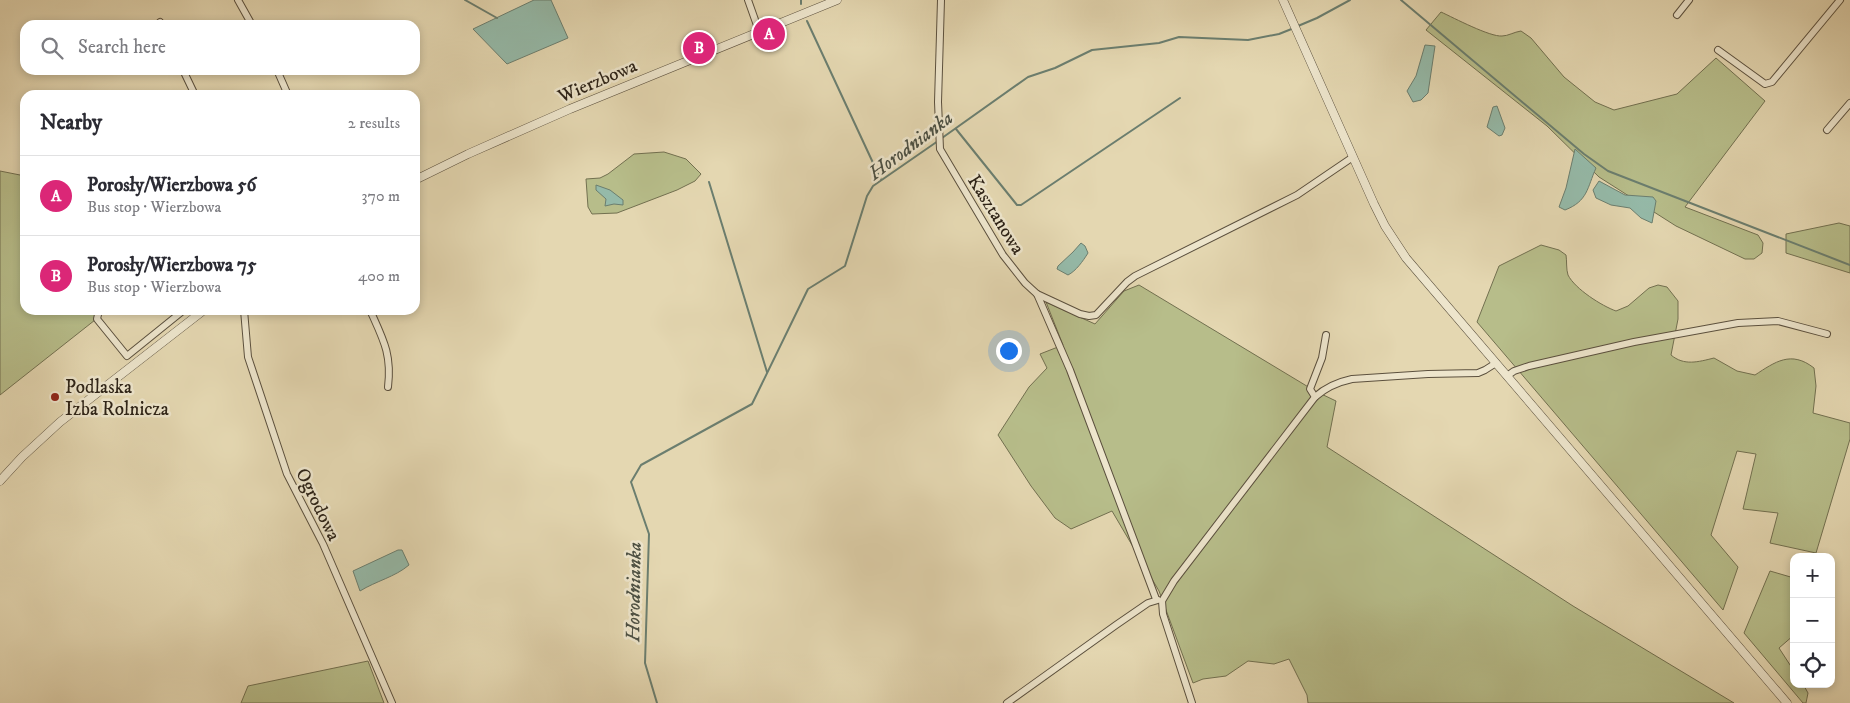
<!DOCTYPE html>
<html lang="en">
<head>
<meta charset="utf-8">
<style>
	body { margin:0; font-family:"IM FELL DW Pica",serif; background:#f2f2f3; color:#2b2b33 }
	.controls { position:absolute; right:15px; bottom:15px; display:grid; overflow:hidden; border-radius:10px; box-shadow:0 2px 8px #0003 }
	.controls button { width:45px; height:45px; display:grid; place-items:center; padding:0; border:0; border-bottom:1px solid #e1e1e2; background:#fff; color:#2b2b33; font:25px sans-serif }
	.you { position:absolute; left:1008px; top:350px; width:18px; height:18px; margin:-12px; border:4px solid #fff; border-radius:50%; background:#1a73e8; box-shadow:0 0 0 8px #1a73e833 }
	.badge { display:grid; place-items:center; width:32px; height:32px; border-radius:50%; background:#db2777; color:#fff; font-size:16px; font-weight:700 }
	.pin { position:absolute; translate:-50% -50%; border:2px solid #fff; box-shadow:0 1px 5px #0006 }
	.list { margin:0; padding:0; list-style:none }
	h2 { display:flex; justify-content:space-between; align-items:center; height:65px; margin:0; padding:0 20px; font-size:21px }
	h2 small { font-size:16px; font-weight:400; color:#7c7c81 }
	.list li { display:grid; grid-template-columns:32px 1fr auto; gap:15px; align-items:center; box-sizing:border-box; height:80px; padding:0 20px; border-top:1px solid #e1e1e2 }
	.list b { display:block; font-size:19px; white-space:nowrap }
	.list p { margin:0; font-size:16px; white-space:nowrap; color:#7c7c81 }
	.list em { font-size:16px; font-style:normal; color:#7c7c81 }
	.icon { flex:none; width:28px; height:28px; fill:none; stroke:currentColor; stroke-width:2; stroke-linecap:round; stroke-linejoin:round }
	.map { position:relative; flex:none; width:1850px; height:703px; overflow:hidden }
	.search { position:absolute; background:#fff; box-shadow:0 2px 8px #0003; left:20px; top:20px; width:400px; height:55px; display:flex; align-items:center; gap:12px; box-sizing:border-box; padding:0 18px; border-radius:15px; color:#7c7c81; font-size:19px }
	.panel { position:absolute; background:#fff; box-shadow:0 2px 8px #0003; left:20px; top:90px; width:400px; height:225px; border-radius:15px }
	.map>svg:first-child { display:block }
</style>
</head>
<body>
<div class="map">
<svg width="1850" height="703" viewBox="0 0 1850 703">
	<rect width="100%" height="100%" fill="#e4d7b1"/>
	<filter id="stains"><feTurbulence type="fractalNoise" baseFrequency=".004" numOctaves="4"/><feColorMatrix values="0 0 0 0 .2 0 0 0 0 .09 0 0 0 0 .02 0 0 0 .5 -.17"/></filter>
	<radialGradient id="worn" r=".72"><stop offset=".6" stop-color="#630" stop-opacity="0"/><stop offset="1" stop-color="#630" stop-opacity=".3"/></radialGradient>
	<g fill="#b7bd8a" stroke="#727050">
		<path d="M1441,12C1454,18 1490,37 1502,36C1508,36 1514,32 1521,31L1531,38L1564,77L1595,102L1614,110L1677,94L1716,58L1765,101L1685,207L1758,235L1763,243L1762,253L1754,259H1745L1676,226L1599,177L1547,126L1426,30Z"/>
		<polygon points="664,152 686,159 701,174 695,181 677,190 617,213 592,214 588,207 586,179 600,178 608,174 634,154"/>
		<polygon points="0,171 25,176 25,310 97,310 95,320 0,395"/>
		<polygon points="1839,223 1850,226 1850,273 1786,253 1786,234"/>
		<path d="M1541,245L1559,250L1566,255C1567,261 1566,269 1568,275C1575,289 1602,306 1616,311L1628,306L1649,288L1658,285L1667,287L1678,301V319L1671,355C1684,366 1698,362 1714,358L1737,371L1755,375C1775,362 1791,350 1814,368L1816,386L1813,413L1850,423V439L1816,553L1770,543L1778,513L1743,509L1756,454L1737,451L1711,535L1738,567L1723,610L1477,322L1499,266Z"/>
		<polygon points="1139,285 1315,391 1336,401 1327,447 1573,606 1734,703 1308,703 1307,695 1289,659 1274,664 1248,661 1226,676 1203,679 1193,683 1159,591 1112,511 1071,529 1055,518 1031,486 998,435 1029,387 1047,368 1040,354 1063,345 1046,302 1095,324 1124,291"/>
		<polygon points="1770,571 1794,578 1794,635 1779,648 1794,671 1794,684 1803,684 1808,693 1806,703 1803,703 1744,633"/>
		<polygon points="368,661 384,703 241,703 248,686"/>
	</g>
	<g fill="#95baa9" stroke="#6b7e6f">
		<polygon points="534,0 551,0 568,38 507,64 473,29"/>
		<polygon points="1425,45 1435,46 1428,93 1421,100 1413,102 1407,91 1416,76"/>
		<polygon points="1497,106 1505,128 1502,135 1499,136 1487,127 1493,107"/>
		<path d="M1575,149L1596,168C1587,188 1588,201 1565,210L1559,207L1566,188Z"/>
		<polygon points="1599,181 1625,195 1653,197 1656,201 1652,223 1641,218 1630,208 1611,205 1596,198 1593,190"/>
		<polygon points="596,185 610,190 623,200 623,205 614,204 605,206 606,199 596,190"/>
		<path d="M1081,243L1085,246L1088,253C1083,261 1076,271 1068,275L1057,269L1058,266L1073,252Z"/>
		<path d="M398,550H402L409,565C395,577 376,581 360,591L353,571Z"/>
	</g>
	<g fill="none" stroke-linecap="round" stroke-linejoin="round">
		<g stroke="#6b7e6f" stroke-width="2">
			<polyline points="465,0 497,18"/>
			<polyline points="801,0 801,4"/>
			<polyline points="1401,0 1584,154 1608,171 1850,265"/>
			<polyline points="807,21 881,180"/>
			<polyline points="1298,26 1317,18 1350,0"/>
			<polyline points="956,129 1017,205 1021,205 1180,98"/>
			<polyline points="942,138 1028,77 1055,68 1092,50 1159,43 1179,37 1248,40 1279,34 1294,28"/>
			<polyline points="709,182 767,372"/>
			<polyline points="657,703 645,663 649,534 631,482 641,465 752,404 808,289 845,266 867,196 873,186 938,141"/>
		</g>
		<g stroke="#5b503e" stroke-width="8">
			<g id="minor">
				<polyline points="238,0 252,25"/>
				<polyline points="748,0 759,31"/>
				<polyline points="941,0 938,102 940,149 1003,255 1025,283 1037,294 1080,314 1089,316 1096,315 1127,282 1135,276 1297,195 1353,157"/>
				<polyline points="1677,15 1689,0"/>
				<polyline points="160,22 162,25"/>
				<polyline points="1718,50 1765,84 1772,82 1840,0"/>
				<polyline points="183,70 195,95"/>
				<polyline points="277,70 288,95"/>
				<polyline points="1827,130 1850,103"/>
				<polyline points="1037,294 1070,370 1156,599"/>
				<polyline points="99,310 97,319 127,356 184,310"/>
				<polyline points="244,310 248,357 287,474 323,544 392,703"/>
				<path d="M370,310C383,339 392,354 388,387"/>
				<polyline points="1507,376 1514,371 1529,366 1634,342 1738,323 1778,321 1827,334"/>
				<polyline points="1315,397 1310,389 1322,358 1326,335"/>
				<polyline points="1007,703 1116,625 1148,603 1158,600"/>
				<path d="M1192,703L1163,614L1162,601L1174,581L1315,397C1326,387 1338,382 1352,379L1428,374L1478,373L1485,370L1496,363"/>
			</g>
		</g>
		<g stroke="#5b503e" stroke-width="9">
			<g id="tertiary">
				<polyline points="1283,0 1374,204 1385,226 1406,258 1787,703"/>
				<polyline points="415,180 468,154 570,109 837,0"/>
				<polyline points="0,481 22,457 60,422 204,310"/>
			</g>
		</g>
		<use href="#minor" stroke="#ede5cc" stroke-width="6"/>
		<use href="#tertiary" stroke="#ede5cc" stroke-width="8"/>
	</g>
	<circle fill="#8f2418" stroke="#ede5cc" stroke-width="2" cx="55" cy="397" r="5"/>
	<g text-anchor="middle" stroke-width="5" stroke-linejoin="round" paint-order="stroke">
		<g font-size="19" fill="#2d2317" stroke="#ede5cc">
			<text transform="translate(597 80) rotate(-23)" y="7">Wierzbowa</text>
			<text transform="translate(997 214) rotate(58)" y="7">Kasztanowa</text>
			<text transform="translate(319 504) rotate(64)" y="7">Ogrodowa</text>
		</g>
		<g font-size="19" fill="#2d2317" stroke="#ede5cc" text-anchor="start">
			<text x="65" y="393">Podlaska<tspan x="65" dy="22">Izba Rolnicza</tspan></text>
		</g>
		<g font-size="20" font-style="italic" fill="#4c5043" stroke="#ede5cc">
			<text transform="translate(910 145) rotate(-37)" y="7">Horodnianka</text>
			<text transform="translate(633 592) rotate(-89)" y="7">Horodnianka</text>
		</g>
	</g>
	<rect width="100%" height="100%" filter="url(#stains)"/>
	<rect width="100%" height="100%" fill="url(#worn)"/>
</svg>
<div class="controls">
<button>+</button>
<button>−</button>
<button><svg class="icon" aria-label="locate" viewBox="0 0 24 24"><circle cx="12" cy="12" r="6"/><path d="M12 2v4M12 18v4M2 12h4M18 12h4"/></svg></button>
</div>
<div class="you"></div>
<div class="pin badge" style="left:769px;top:34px">A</div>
<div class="pin badge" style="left:699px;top:48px">B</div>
<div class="search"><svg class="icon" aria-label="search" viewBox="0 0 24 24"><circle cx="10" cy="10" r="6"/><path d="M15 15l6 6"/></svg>Search here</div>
<section class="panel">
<h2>Nearby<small>2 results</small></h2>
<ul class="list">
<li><span class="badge">A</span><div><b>Porosły/Wierzbowa 56</b><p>Bus stop · Wierzbowa</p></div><em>370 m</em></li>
<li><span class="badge">B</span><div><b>Porosły/Wierzbowa 75</b><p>Bus stop · Wierzbowa</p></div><em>400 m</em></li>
</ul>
</section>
</div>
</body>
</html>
